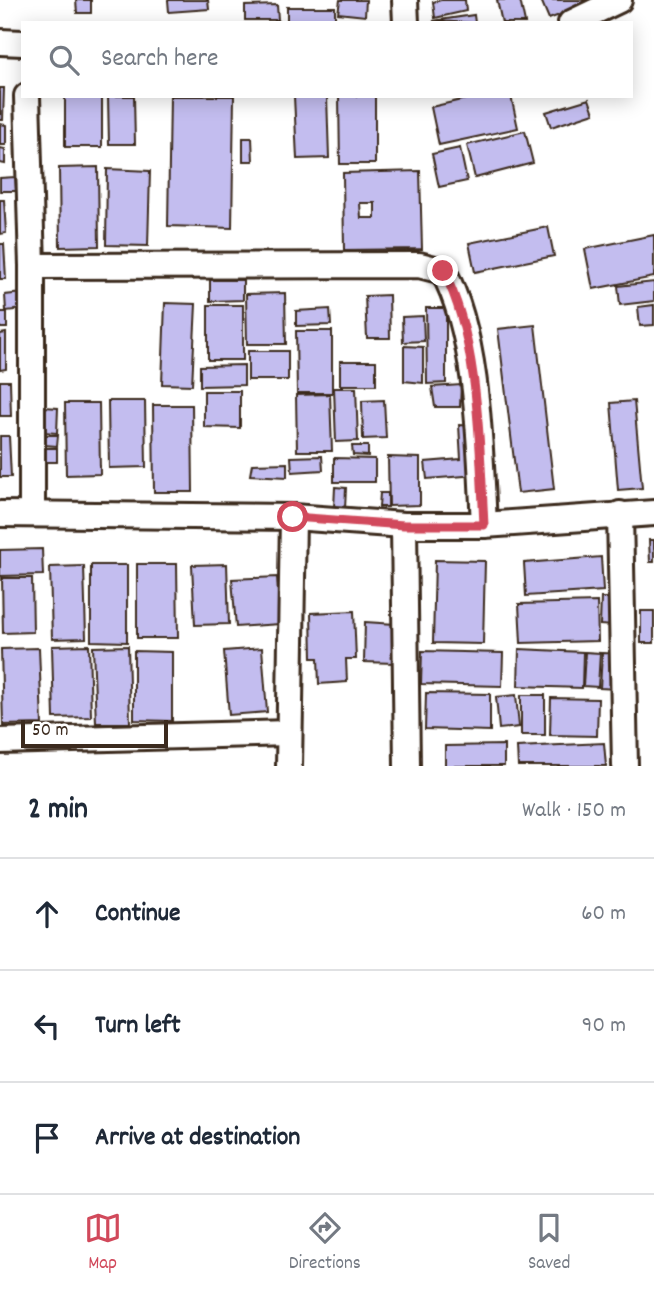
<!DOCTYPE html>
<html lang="en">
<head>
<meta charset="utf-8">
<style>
	body { margin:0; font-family:Dekko,sans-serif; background:#f2f2f3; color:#1f2937 }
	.scale { position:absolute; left:21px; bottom:18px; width:147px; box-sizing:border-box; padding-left:7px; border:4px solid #3b2a1e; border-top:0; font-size:19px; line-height:24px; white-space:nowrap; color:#3b2a1e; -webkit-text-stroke:5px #fff; paint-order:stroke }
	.stop { position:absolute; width:21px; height:21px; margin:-16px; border:5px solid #d1495b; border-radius:50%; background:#fff }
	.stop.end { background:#d1495b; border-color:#fff; box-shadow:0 2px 7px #0008 }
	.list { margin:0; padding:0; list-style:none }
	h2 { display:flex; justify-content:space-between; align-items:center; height:91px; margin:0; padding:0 28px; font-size:30px }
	h2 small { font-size:23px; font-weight:400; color:#747a83 }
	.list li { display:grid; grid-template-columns:46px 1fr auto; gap:21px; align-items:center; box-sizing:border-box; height:112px; padding:0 28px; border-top:2px solid #e0e1e3 }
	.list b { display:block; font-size:26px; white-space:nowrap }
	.list em { font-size:23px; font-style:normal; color:#747a83 }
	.icon { flex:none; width:38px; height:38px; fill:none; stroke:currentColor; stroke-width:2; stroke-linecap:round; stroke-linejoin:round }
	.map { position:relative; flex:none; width:654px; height:766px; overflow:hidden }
	.search { position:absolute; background:#fff; box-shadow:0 4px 18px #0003; left:21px; right:21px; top:21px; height:77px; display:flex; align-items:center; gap:18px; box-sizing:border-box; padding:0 24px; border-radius:0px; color:#747a83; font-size:26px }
	.sheet { height:427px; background:#fff }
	nav { display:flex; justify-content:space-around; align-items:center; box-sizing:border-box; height:98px; border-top:2px solid #e0e1e3; background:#fff; font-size:19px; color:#747a83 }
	nav a { display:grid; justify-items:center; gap:4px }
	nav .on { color:#d1495b }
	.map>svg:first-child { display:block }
</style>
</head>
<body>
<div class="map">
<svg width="654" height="766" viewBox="0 0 654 766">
	<rect width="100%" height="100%" fill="#fff"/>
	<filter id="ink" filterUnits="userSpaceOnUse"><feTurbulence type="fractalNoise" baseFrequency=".0143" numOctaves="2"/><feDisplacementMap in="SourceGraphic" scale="14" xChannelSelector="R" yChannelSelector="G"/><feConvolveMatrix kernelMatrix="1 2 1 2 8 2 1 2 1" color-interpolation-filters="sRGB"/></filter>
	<g filter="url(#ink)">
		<g fill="#c3bdef" stroke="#3b2a1e" stroke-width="2" fill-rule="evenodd">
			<polygon points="76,0 91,0 91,13 77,13"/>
			<polygon points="168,0 208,0 209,9 169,12"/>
			<polygon points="340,0 366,0 365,16 338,13"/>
			<polygon points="441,0 465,0 466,11 435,18 433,2"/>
			<polygon points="497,0 520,0 525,23 502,23"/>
			<polygon points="541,0 599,0 549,19"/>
			<polygon points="277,5 278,20 245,20 245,6"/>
			<rect x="287" y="7" width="48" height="16"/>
			<polygon points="474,15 475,23 433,21"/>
			<polygon points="0,88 4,88 3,120 0,120"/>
			<rect x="65" y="96" width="37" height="51"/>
			<polygon points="108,96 134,96 135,144 109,144"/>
			<polygon points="170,96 234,96 232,228 168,226"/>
			<polygon points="294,96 327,96 329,158 297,159"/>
			<polygon points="339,96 375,96 375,164 340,164"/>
			<polygon points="479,96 511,96 518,128 439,145 431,107"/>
			<polygon points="589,99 594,113 551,127 546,112"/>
			<polygon points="0,124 6,125 6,145 0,145"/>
			<polygon points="525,131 533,163 475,178 467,145"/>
			<polygon points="243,138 252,138 253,161 243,161"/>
			<polygon points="0,148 5,149 5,164 0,163"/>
			<polygon points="460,148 467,181 439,187 432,154"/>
			<polygon points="98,167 99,246 60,247 59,168"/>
			<polygon points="107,169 150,171 148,246 106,245"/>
			<path d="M420,171L422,249L344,250L343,173ZM360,203H375V218H361Z"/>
			<polygon points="15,177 16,191 0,191 0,178"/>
			<polygon points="0,200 4,200 6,233 0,234"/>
			<polygon points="548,227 554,256 475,272 469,243"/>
			<polygon points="654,235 654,277 593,289 585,249"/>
			<polygon points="0,244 4,244 6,279 0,279"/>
			<polygon points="210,280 243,280 243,300 210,301"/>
			<polygon points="654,282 654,301 620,305 618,286"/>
			<polygon points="22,293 24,309 6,311 5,295"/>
			<polygon points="285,293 286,344 247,344 246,294"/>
			<polygon points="389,295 390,338 367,338 365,296"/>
			<polygon points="165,303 196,304 192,385 162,384"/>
			<rect x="208" y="305" width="35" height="55"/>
			<polygon points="654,305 654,325 640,326 638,307"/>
			<polygon points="426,308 446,308 446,383 427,384"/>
			<polygon points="330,309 331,325 296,326 296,311"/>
			<rect x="0" y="312" width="7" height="16"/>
			<polygon points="423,316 424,341 403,342 402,317"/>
			<polygon points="535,325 554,489 518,493 498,329"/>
			<polygon points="296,331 332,331 332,393 297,393"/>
			<polygon points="6,333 6,369 0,370 0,334"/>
			<polygon points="404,346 423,347 423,383 404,381"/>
			<rect x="248" y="351" width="40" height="29"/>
			<rect x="340" y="361" width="36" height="24"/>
			<polygon points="244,365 244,385 200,386 200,366"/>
			<polygon points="0,381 10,381 11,416 0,416"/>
			<polygon points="461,385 460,407 435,407 432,387"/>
			<polygon points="334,388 356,388 358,441 336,442"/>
			<polygon points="204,391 240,391 240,428 204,427"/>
			<polygon points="330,394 332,451 297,451 296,395"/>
			<polygon points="384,400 386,438 363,439 362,401"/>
			<polygon points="108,401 145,401 146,467 109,468"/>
			<polygon points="634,401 642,488 618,490 611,403"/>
			<polygon points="65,403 99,403 100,474 66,475"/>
			<polygon points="153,405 192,405 193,492 154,492"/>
			<polygon points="44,407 58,408 57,433 43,432"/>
			<polygon points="459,425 475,426 477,475 427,479 425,462 461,459"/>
			<polygon points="44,435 58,435 57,446 44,445"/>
			<polygon points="0,436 9,436 11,477 0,477"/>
			<polygon points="352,446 368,446 368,456 353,455"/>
			<rect x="46" y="448" width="11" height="14"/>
			<polygon points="322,456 323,470 292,472 291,457"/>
			<polygon points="388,457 420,458 420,505 389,506"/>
			<polygon points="334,458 375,459 375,482 334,482"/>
			<polygon points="287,463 287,477 250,475 252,464"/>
			<polygon points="335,487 346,488 345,509 334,508"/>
			<polygon points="380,493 388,493 388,507 379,507"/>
			<polygon points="649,540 654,540 654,562 650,562"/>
			<polygon points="42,549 43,575 0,576 0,550"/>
			<polygon points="601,557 603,591 526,596 524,563"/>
			<polygon points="435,560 485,561 483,644 433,643"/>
			<polygon points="137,564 177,564 178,638 137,638"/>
			<polygon points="227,564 229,624 195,625 192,565"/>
			<polygon points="91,565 127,565 127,642 91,641"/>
			<polygon points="84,566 86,638 52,639 50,567"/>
			<polygon points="277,577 280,624 236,627 232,579"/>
			<polygon points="2,578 32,578 33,632 3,633"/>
			<polygon points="601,598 613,598 613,626 600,625"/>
			<polygon points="597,602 598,641 521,643 519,604"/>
			<polygon points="354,611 356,659 346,659 347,682 319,684 318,658 312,658 311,613"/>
			<rect x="641" y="611" width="13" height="32"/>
			<polygon points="365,622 395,624 394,663 364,662"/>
			<polygon points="89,645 91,717 54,718 52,646"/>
			<polygon points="128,646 130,723 96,723 93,647"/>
			<polygon points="39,648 42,724 3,725 1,649"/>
			<polygon points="262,648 267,712 229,715 224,651"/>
			<polygon points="519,649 583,652 582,688 518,686"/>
			<polygon points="134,651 172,652 172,721 134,720"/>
			<polygon points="422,651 503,653 502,686 421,684"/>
			<polygon points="585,652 600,653 598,687 583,686"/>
			<polygon points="602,653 618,654 616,689 600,688"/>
			<polygon points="426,693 490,694 490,731 425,729"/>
			<polygon points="516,695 519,727 499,729 496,697"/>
			<rect x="521" y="695" width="24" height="40"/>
			<polygon points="551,698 598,699 597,736 550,735"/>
			<polygon points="604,743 606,766 518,766 517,747"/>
			<polygon points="504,745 504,766 445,766 445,746"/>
		</g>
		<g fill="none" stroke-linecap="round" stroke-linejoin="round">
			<g stroke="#3b2a1e" stroke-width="30">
				<g id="minor">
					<polyline points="405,0 406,23"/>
					<polyline points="571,23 619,0"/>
					<polyline points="0,42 23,43"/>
					<polyline points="27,96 32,266 32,514"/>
					<path d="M32,266L419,265L443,271C479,336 480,451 484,525"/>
					<polyline points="0,514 293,517 404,525 484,525 654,513"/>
					<polyline points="620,514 625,766"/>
					<polyline points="404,525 407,766"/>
					<polyline points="0,741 288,733"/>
					<polyline points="289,766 293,517"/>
				</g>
			</g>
			<use href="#minor" stroke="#fff" stroke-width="24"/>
		</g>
	</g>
	<g fill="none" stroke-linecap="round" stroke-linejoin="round" filter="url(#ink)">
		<path stroke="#d1495b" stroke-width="9" d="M293,517L404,525H484C480,451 479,336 443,271"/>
	</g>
</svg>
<div class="scale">50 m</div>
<div class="stop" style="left:293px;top:517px"></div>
<div class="stop end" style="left:443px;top:271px"></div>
<div class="search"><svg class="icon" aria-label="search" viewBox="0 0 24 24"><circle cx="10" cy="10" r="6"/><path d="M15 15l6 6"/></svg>Search here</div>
</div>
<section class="sheet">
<h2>2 min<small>Walk · 150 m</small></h2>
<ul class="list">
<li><svg class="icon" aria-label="ahead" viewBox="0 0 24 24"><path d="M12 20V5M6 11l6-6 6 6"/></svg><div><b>Continue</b></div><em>60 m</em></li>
<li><svg class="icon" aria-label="left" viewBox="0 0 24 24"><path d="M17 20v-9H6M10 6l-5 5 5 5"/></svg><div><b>Turn left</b></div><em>90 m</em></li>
<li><svg class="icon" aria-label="arrive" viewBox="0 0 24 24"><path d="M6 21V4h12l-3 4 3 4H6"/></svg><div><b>Arrive at destination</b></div></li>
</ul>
</section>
<nav>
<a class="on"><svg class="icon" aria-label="map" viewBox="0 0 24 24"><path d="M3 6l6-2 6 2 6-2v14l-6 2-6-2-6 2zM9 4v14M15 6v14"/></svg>Map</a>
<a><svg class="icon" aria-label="directions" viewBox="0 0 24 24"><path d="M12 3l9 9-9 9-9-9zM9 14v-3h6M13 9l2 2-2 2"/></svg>Directions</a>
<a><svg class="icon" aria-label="saved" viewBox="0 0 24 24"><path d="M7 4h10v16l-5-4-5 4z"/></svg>Saved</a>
</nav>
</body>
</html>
